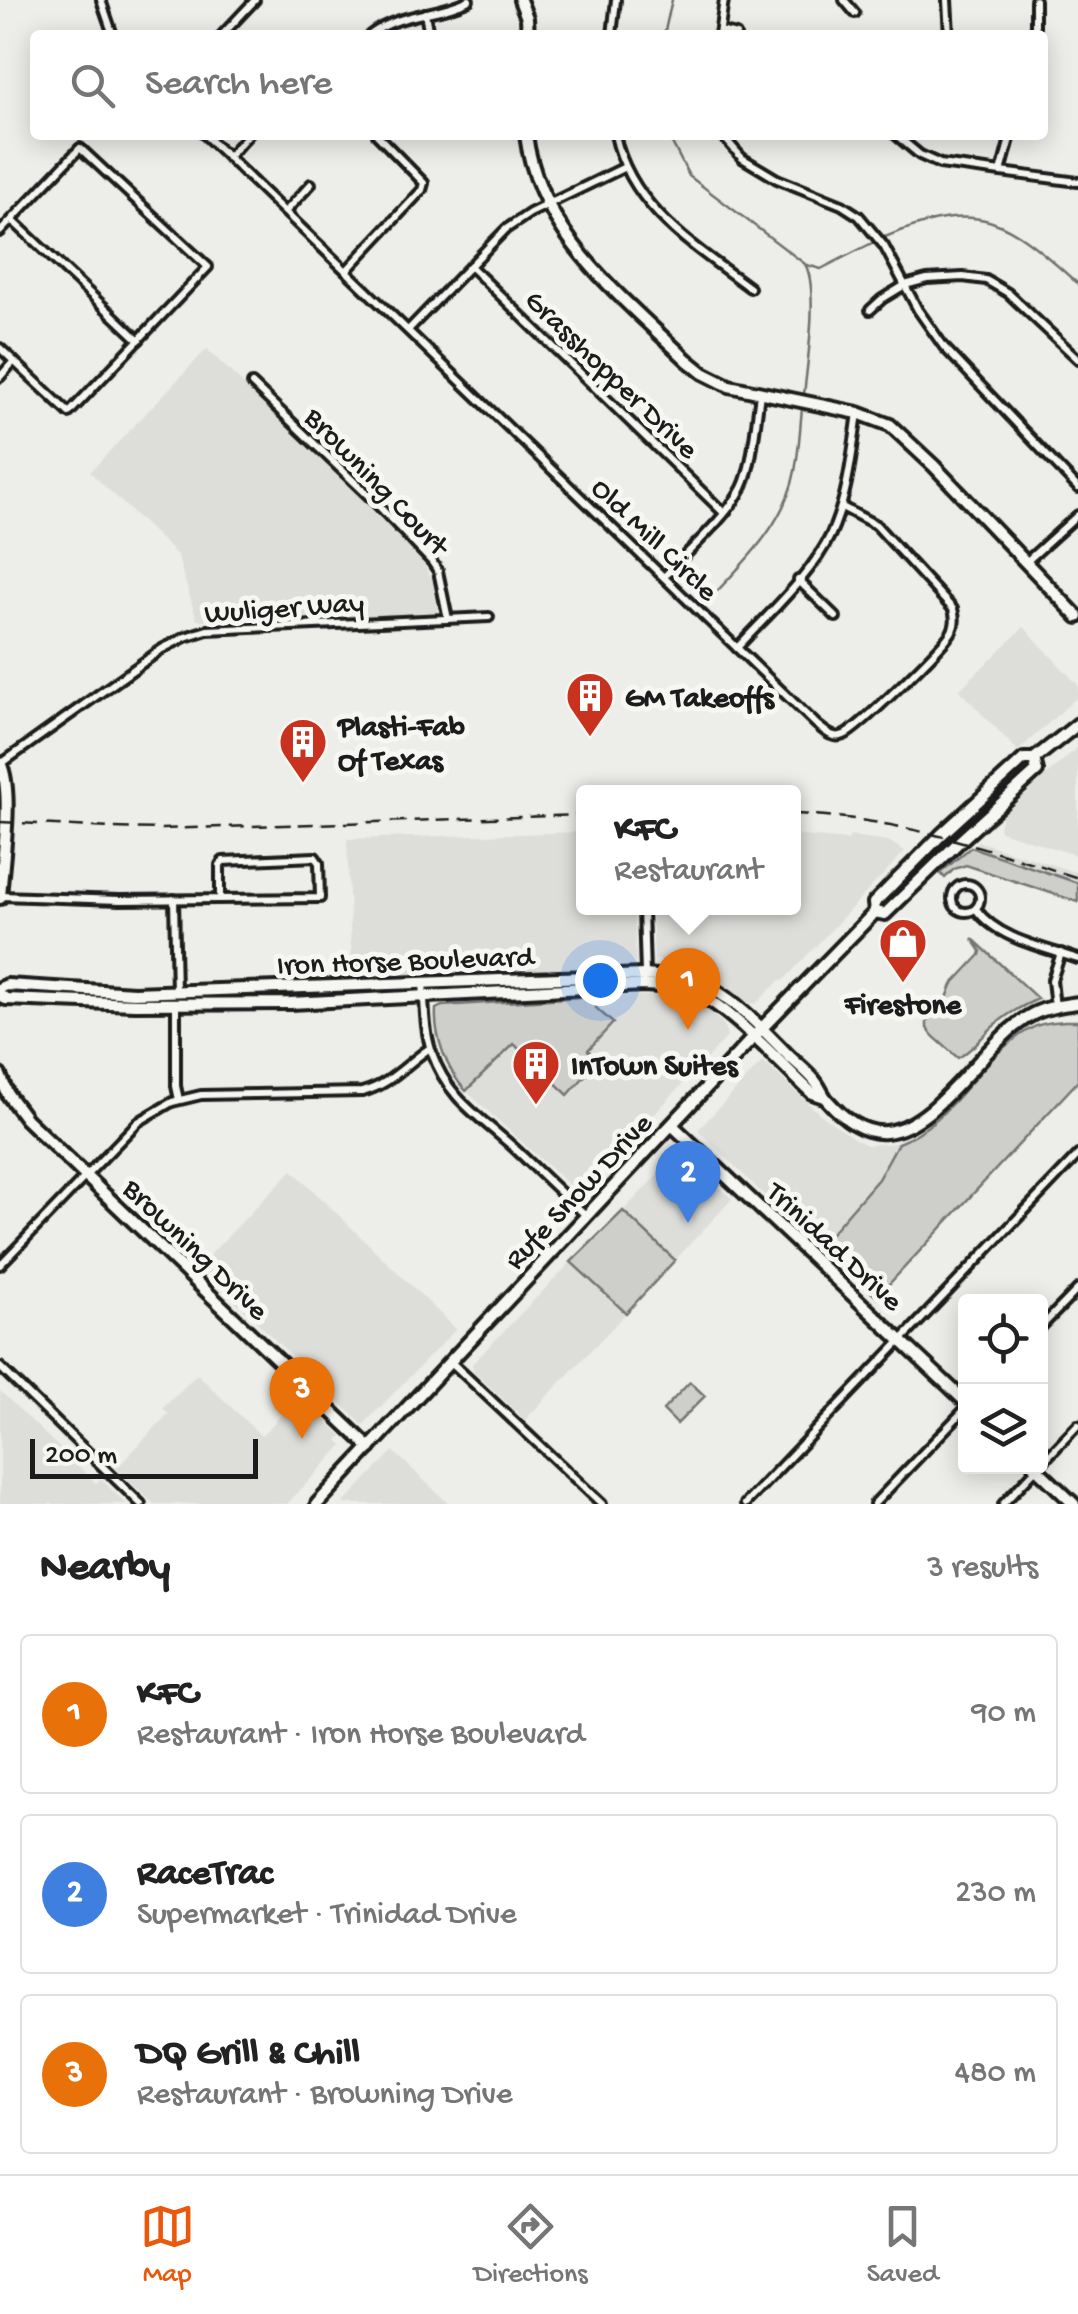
<!DOCTYPE html>
<html lang="en">
<head>
<meta charset="utf-8">
<style>
	body { margin:0; font-family:"Gochi Hand",sans-serif; background:#f2f2f2; color:#222 }
	.controls { position:absolute; right:30px; bottom:30px; display:grid; overflow:hidden; border-radius:10px; box-shadow:0 5px 25px #0003 }
	.controls button { width:90px; height:90px; display:grid; place-items:center; padding:0; border:0; border-bottom:2px solid #e0e0e0; background:#fff; color:#222; font:50px sans-serif }
	.scale { position:absolute; left:30px; bottom:25px; width:228px; box-sizing:border-box; padding-left:10px; border:5px solid #1c1c1c; border-top:0; font-size:28px; line-height:35px; white-space:nowrap; color:#1c1c1c; -webkit-text-stroke:8px #f6f6f2; paint-order:stroke }
	.you { position:absolute; left:600px; top:980px; width:35px; height:35px; margin:-25px; border:8px solid #fff; border-radius:50%; background:#1a73e8; box-shadow:0 0 0 15px #1a73e833 }
	.badge { display:grid; place-items:center; width:65px; height:65px; border-radius:50%; background:#ea580c; color:#fff; font-size:32px; font-weight:700 }
	.pin { position:absolute; translate:-50% -82px; filter:drop-shadow(0 2px 5px #0008) }
	.pin::after { content:''; position:absolute; top:52px; width:35px; height:30px; background:inherit; clip-path:polygon(0 0,100% 0,50% 100%) }
	.popup { position:absolute; left:576px; top:785px; width:225px; height:130px; box-sizing:border-box; display:grid; place-content:center; border-radius:10px; background:#fff; filter:drop-shadow(0 2px 8px #0005); font-size:32px; white-space:nowrap; color:#767676 }
	.popup b { font-size:38px; color:#222 }
	.popup::after { content:''; position:absolute; left:50%; top:100%; margin-left:-20px; border:20px solid transparent; border-top-color:#fff }
	.list { margin:0; padding:0; list-style:none }
	h2 { display:flex; justify-content:space-between; align-items:center; height:130px; margin:0; padding:0 40px; font-size:42px }
	h2 small { font-size:32px; font-weight:400; color:#767676 }
	.list li { display:grid; grid-template-columns:65px 1fr auto; gap:30px; align-items:center; box-sizing:border-box; height:160px; margin:0 20px 20px; padding:0 20px; border:2px solid #e0e0e0; border-radius:10px }
	.list b { display:block; font-size:38px; white-space:nowrap }
	.list p { margin:0; font-size:32px; white-space:nowrap; color:#767676 }
	.list em { font-size:32px; font-style:normal; color:#767676 }
	.icon { flex:none; width:55px; height:55px; fill:none; stroke:currentColor; stroke-width:2; stroke-linecap:round; stroke-linejoin:round }
	.map { position:relative; flex:none; width:1078px; height:1504px; overflow:hidden }
	.search { position:absolute; background:#fff; box-shadow:0 5px 25px #0003; left:30px; right:30px; top:30px; height:110px; display:flex; align-items:center; gap:25px; box-sizing:border-box; padding:0 35px; border-radius:10px; color:#767676; font-size:38px }
	.sheet { height:670px; background:#fff }
	nav { display:flex; justify-content:space-around; align-items:center; box-sizing:border-box; height:140px; border-top:2px solid #e0e0e0; background:#fff; font-size:28px; color:#767676 }
	nav a { display:grid; justify-items:center; gap:5px }
	nav .on { color:#ea580c }
	.map>svg:first-child { display:block }
</style>
</head>
<body>
<div class="map">
<svg width="1078" height="1504" viewBox="0 0 1078 1504">
	<rect width="100%" height="100%" fill="#edede9"/>
	<filter id="ink" filterUnits="userSpaceOnUse"><feTurbulence type="fractalNoise" baseFrequency=".01" numOctaves="2"/><feDisplacementMap in="SourceGraphic" scale="20" xChannelSelector="R" yChannelSelector="G"/><feConvolveMatrix kernelMatrix="1 2 1 2 8 2 1 2 1" color-interpolation-filters="sRGB"/></filter>
	<g filter="url(#ink)">
		<g fill="#ddddda">
			<polygon points="207,349 411,546 423,563 434,583 438,614 197,620 177,555 90,472"/>
			<polygon points="1024,627 1078,685 1078,696 1018,751 959,690"/>
			<polygon points="1078,747 1078,856 1001,831 999,828 1002,815"/>
			<polygon points="583,832 583,908 634,908 636,968 352,976 347,839"/>
			<polygon points="793,835 847,840 851,836 888,841 905,851 783,981 780,980 756,1004 745,1002 716,978 689,969 661,966 660,960 654,960 652,908 793,908"/>
			<polygon points="977,841 1078,873 1078,883 975,849"/>
			<polygon points="596,996 670,996 684,998 708,1010 724,1025 727,1037 579,1194 466,1091 514,1043 569,1095 588,1051"/>
			<polygon points="763,1061 820,1114 855,1139 867,1145 898,1143 878,1179 818,1248 698,1130"/>
			<polygon points="681,1151 732,1199 675,1260 623,1211"/>
			<polygon points="292,1170 456,1329 363,1425 199,1266"/>
			<polygon points="571,1262 626,1313 525,1420 474,1372 472,1364"/>
			<polygon points="197,1374 261,1436 300,1396 342,1436 338,1440 343,1445 287,1504 154,1504 116,1469 168,1414 163,1408"/>
			<polygon points="0,1391 96,1483 101,1479 126,1504 0,1504"/>
			<polygon points="393,1451 449,1504 343,1504"/>
		</g>
		<g fill="#cececb" stroke="#757574" stroke-width="2.5">
			<polygon points="971,847 1078,883 1078,902 966,865 954,869 945,878 940,873"/>
			<path d="M972,938L1038,999C1022,1006 1008,1013 995,1025C982,1036 973,1050 958,1058L933,1036L927,1028V1022L929,1016L947,998L952,985L980,955L981,951Z"/>
			<path d="M596,996V1008L613,1023L588,1050L598,1061L568,1095L514,1044L466,1091C447,1071 434,1036 436,1009L442,1006Z"/>
			<path d="M1065,1021H1078V1081L877,1297L818,1248L878,1179L898,1143C956,1121 979,1054 1034,1027C1043,1022 1055,1022 1065,1021Z"/>
			<polygon points="623,1211 675,1260 626,1313 571,1262"/>
			<polygon points="690,1382 705,1396 677,1424 663,1410"/>
		</g>
		<g fill="none" stroke-linecap="round" stroke-linejoin="round">
			<g stroke="#6f6f6d" stroke-width="2.5">
				<polyline points="664,35 672,0"/>
				<path d="M668,135L689,176L805,264C819,288 807,365 804,395"/>
				<path d="M885,237C981,198 1006,219 1078,284"/>
				<polyline points="807,265 821,269 874,242"/>
				<path d="M704,605C741,565 785,526 795,471C799,450 800,429 802,408"/>
			</g>
			<g stroke="#1c1c1c" stroke-width="14">
				<g id="street">
					<polyline points="101,0 113,35"/>
					<polyline points="844,0 855,13"/>
					<polyline points="947,0 949,35"/>
					<polyline points="1035,0 1035,35"/>
					<polyline points="425,13 429,35"/>
					<polyline points="720,31 736,35"/>
					<polyline points="222,35 255,0"/>
					<path d="M370,35C400,12 437,16 469,0"/>
					<polyline points="612,35 616,0"/>
					<polyline points="719,35 724,0"/>
					<path d="M205,135L817,725C825,731 833,740 844,735C857,730 946,644 952,631C956,623 955,617 953,609L876,525L842,507"/>
					<path d="M615,135C631,208 694,246 750,288"/>
					<polyline points="722,135 742,158 777,179 842,205 859,216 884,246 918,310 944,347 1078,488"/>
					<polyline points="896,135 920,155 940,164 1078,182"/>
					<polyline points="228,157 248,135"/>
					<polyline points="1001,172 1011,135"/>
					<polyline points="286,211 311,184"/>
					<polyline points="12,220 139,340"/>
					<polyline points="0,232 80,148 208,267 69,413 0,348"/>
					<polyline points="470,266 724,513"/>
					<polyline points="347,270 422,190 424,183 377,135"/>
					<polyline points="870,310 882,299 905,285 927,279 963,277 986,280 1008,293 1078,359"/>
					<polyline points="409,329 506,229 530,213 625,167"/>
					<polyline points="0,377 14,361"/>
					<polyline points="252,384 373,500 432,562 438,571 448,619"/>
					<polyline points="1026,562 1078,515"/>
					<path d="M664,577C687,552 727,517 742,488C753,466 756,419 760,394"/>
					<polyline points="798,580 836,617"/>
					<path d="M737,648C768,614 812,575 831,534C848,496 852,453 858,413"/>
					<polyline points="1,764 162,649 185,637 207,630 489,617"/>
					<circle cx="966" cy="898" r="14"/>
					<polyline points="1,896 120,900 320,898 319,863 315,857 223,861 220,865 220,899"/>
					<polyline points="174,899 176,992"/>
					<polyline points="643,908 645,974"/>
					<path d="M976,909C997,939 1045,948 1078,959"/>
					<path d="M423,983C425,1007 424,1030 432,1053C448,1099 479,1116 512,1146C537,1169 561,1194 587,1216"/>
					<polyline points="176,1004 176,1086 179,1100"/>
					<polyline points="1055,1007 1052,980 1061,953"/>
					<path d="M0,1265L138,1122L172,1102L201,1095L362,1092C390,1085 406,1064 430,1048"/>
					<polyline points="1040,1328 1078,1289"/>
					<polyline points="451,1362 602,1504"/>
					<polyline points="0,1367 141,1504"/>
					<polyline points="1040,1465 1078,1425"/>
					<polyline points="745,1504 1078,1155"/>
					<polyline points="874,1504 966,1408"/>
					<polyline points="1003,1504 1038,1467"/>
				</g>
			</g>
			<g stroke="#1c1c1c" stroke-width="18">
				<g id="secondary">
					<polyline points="520,0 527,18 528,35"/>
					<path d="M526,135C539,234 620,295 687,360L703,373L729,386L858,413L890,425L934,466L1078,617"/>
					<path d="M0,763C14,791 2,863 0,898"/>
					<polyline points="875,912 885,914 960,841 1037,771 1034,759"/>
					<path d="M0,988L7,985L134,993L645,975C668,977 691,979 712,989C738,1002 766,1033 787,1054C796,1063 807,1071 815,1081C820,1087 822,1094 827,1100C842,1117 863,1134 886,1132C940,1127 983,1040 1033,1014C1047,1007 1063,1005 1078,1003"/>
					<path d="M0,995L6,999L135,1004L290,1003L644,985C660,986 676,986 691,991C727,1003 782,1066 812,1093L824,1097"/>
					<polyline points="0,1075 8,1095 26,1119 370,1448"/>
					<polyline points="672,1125 966,1402"/>
					<polyline points="1034,1466 1074,1504"/>
					<polyline points="317,1504 761,1029 875,912 874,903 941,835 1024,759 1034,759 1078,724"/>
				</g>
			</g>
			<use href="#street" stroke="#f6f6f2" stroke-width="6"/>
			<use href="#secondary" stroke="#f6f6f2" stroke-width="10"/>
			<g stroke="#1c1c1c" stroke-width="2.5" stroke-dasharray="15 8" stroke-linecap="butt">
				<path d="M793,814C892,817 985,847 1078,878"/>
				<polyline points="0,822 110,828 162,829 583,815"/>
			</g>
		</g>
	</g>
	<defs>
		<g id="building-pin" transform="scale(2.5)"><path d="M0 17L-7.5 6A9.5 9.5 0 1 1 7.5 6Z" fill="#c8321e" stroke="#f6f6f2"/><path d="M-4-6H4V6H1V3H-1V6H-4ZM-2.5-4.3h1.7v1.8h-1.7ZM.8-4.3h1.7v1.8H.8ZM-2.5-1h1.7V.8h-1.7ZM.8-1h1.7V.8H.8Z" fill="#fff"/></g>
		<g id="shop-pin" transform="scale(2.5)"><path d="M0 17L-7.5 6A9.5 9.5 0 1 1 7.5 6Z" fill="#c8321e" stroke="#f6f6f2"/><path d="M-5-2.5h2.3a2.7 3.5 0 0 1 5.4 0H5L5.5 6h-11ZM-1.5-2.5h3a1.5 2.3 0 0 0-3 0Z" fill="#fff"/></g>
	</defs>
	<g fill-rule="evenodd">
		<use href="#building-pin" x="590" y="696"/>
		<use href="#building-pin" x="303" y="742"/>
		<use href="#shop-pin" x="903" y="942"/>
		<use href="#building-pin" x="536" y="1064"/>
	</g>
	<g text-anchor="middle" stroke-width="10" stroke-linejoin="round" paint-order="stroke">
		<g font-size="30" fill="#1c1c1c" stroke="#f6f6f2">
			<text transform="translate(613 373) rotate(44)" y="10">Grasshopper Drive</text>
			<text transform="translate(378 480) rotate(46)" y="10">Browning Court</text>
			<text transform="translate(656 538) rotate(44)" y="10">Old Mill Circle</text>
			<text transform="translate(284 606) rotate(-4)" y="10">Wuliger Way</text>
			<text transform="translate(405 959) rotate(-2)" y="10">Iron Horse Boulevard</text>
			<text transform="translate(577 1190) rotate(-47)" y="10">Rufe Snow Drive</text>
			<text transform="translate(836 1245) rotate(43)" y="10">Trinidad Drive</text>
			<text transform="translate(197 1248) rotate(44)" y="10">Browning Drive</text>
		</g>
		<g font-size="30" font-weight="bold" fill="#1c1c1c" stroke="#f6f6f2" text-anchor="start">
			<text x="625" y="706">GM Takeoffs</text>
			<text x="338" y="735">Plasti-Fab<tspan x="338" dy="34">Of Texas</tspan></text>
			<text x="903" y="1013" text-anchor="middle">Firestone</text>
			<text x="571" y="1074">InTown Suites</text>
		</g>
	</g>
</svg>
<div class="controls">
<button><svg class="icon" aria-label="locate" viewBox="0 0 24 24"><circle cx="12" cy="12" r="6"/><path d="M12 2v4M12 18v4M2 12h4M18 12h4"/></svg></button>
<button><svg class="icon" aria-label="layers" viewBox="0 0 24 24"><path d="M12 4l9 5-9 5-9-5zM3 14l9 5 9-5"/></svg></button>
</div>
<div class="scale">200 m</div>
<div class="you"></div>
<div class="pin badge" style="left:688px;top:1030px;background:#e8710a">1</div>
<div class="popup"><b>KFC</b>Restaurant</div>
<div class="pin badge" style="left:688px;top:1223px;background:#3f7fe0">2</div>
<div class="pin badge" style="left:302px;top:1439px;background:#e8710a">3</div>
<div class="search"><svg class="icon" aria-label="search" viewBox="0 0 24 24"><circle cx="10" cy="10" r="6"/><path d="M15 15l6 6"/></svg>Search here</div>
</div>
<section class="sheet">
<h2>Nearby<small>3 results</small></h2>
<ul class="list">
<li><span class="badge" style="background:#e8710a">1</span><div><b>KFC</b><p>Restaurant · Iron Horse Boulevard</p></div><em>90 m</em></li>
<li><span class="badge" style="background:#3f7fe0">2</span><div><b>RaceTrac</b><p>Supermarket · Trinidad Drive</p></div><em>230 m</em></li>
<li><span class="badge" style="background:#e8710a">3</span><div><b>DQ Grill &amp; Chill</b><p>Restaurant · Browning Drive</p></div><em>480 m</em></li>
</ul>
</section>
<nav>
<a class="on"><svg class="icon" aria-label="map" viewBox="0 0 24 24"><path d="M3 6l6-2 6 2 6-2v14l-6 2-6-2-6 2zM9 4v14M15 6v14"/></svg>Map</a>
<a><svg class="icon" aria-label="directions" viewBox="0 0 24 24"><path d="M12 3l9 9-9 9-9-9zM9 14v-3h6M13 9l2 2-2 2"/></svg>Directions</a>
<a><svg class="icon" aria-label="saved" viewBox="0 0 24 24"><path d="M7 4h10v16l-5-4-5 4z"/></svg>Saved</a>
</nav>
</body>
</html>
